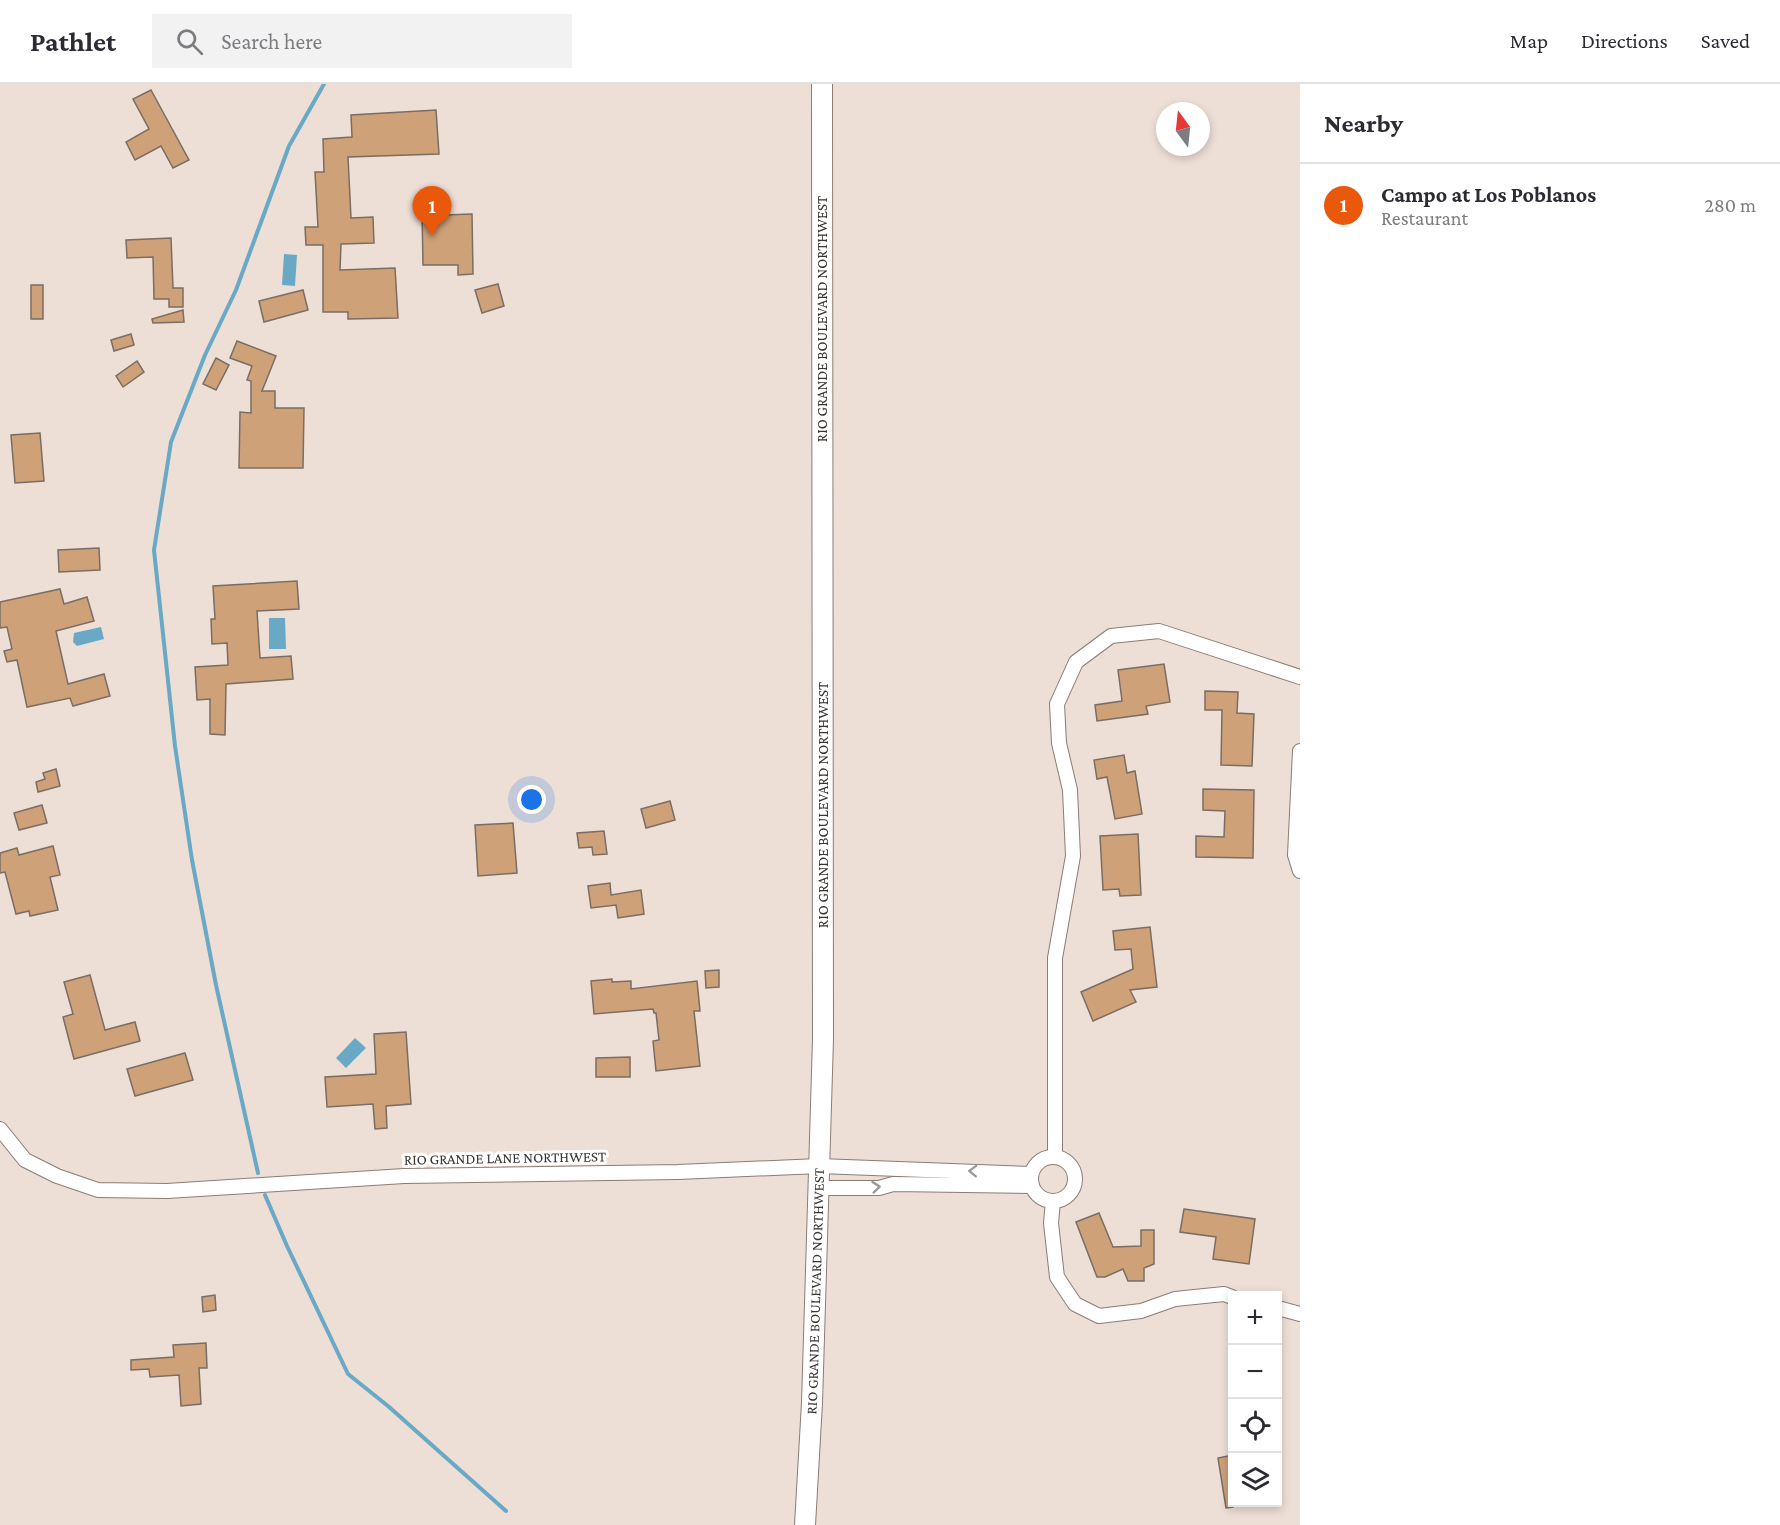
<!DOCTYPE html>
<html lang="en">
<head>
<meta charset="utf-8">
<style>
	body { margin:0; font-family:"Crimson Pro",serif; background:#f2f2f3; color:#2b2b33 }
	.controls { position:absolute; right:18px; bottom:18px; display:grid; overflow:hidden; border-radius:0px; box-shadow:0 3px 9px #0003 }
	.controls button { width:54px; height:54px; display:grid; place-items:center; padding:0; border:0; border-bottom:2px solid #e1e1e2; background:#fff; color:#2b2b33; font:30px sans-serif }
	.compass { position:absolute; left:1156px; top:18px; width:54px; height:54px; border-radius:50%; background:#fff; box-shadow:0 3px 9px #0003; rotate:345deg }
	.you { position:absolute; left:532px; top:716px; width:21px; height:21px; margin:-15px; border:4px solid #fff; border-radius:50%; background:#1a73e8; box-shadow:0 0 0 9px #1a73e833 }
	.badge { display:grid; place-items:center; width:39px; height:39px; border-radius:50%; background:#ea580c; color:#fff; font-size:20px; font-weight:700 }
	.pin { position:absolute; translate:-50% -50px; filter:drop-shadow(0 2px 3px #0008) }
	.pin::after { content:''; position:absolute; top:32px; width:21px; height:18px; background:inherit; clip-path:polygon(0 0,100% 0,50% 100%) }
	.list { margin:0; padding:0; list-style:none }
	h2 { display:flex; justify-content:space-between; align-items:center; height:78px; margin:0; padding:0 24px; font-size:26px }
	h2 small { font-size:20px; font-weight:400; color:#7c7c81 }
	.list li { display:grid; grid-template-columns:39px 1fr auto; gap:18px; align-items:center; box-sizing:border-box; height:84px; padding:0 24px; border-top:2px solid #e1e1e2 }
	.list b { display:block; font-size:22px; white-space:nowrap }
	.list p { margin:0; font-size:20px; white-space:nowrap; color:#7c7c81 }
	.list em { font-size:20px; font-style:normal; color:#7c7c81 }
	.icon { flex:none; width:33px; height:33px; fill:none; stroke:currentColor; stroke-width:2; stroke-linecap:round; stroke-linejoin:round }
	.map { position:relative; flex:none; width:1300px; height:1441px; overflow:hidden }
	header { display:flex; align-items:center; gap:36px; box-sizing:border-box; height:84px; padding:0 30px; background:#fff; border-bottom:2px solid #e1e1e2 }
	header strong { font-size:28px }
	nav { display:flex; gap:33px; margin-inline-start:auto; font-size:21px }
	.search { width:420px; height:54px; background:#f2f2f3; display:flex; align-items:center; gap:15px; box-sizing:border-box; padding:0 21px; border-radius:0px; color:#7c7c81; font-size:22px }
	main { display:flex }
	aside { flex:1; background:#fff }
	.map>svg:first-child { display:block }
</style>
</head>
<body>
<header>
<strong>Pathlet</strong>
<div class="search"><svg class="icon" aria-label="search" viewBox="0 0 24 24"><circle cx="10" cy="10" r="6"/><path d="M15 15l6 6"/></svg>Search here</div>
<nav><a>Map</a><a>Directions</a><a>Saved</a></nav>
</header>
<main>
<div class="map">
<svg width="1300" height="1441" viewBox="0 0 1300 1441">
	<rect width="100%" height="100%" fill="#eedfd6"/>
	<g fill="#6aa9c5">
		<polygon points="284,170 297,171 295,202 282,201"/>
		<polygon points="269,534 285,534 286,565 269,565"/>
		<polygon points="101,543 104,555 77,562 73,558 74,549"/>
		<polygon points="355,954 366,964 346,984 336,974"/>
	</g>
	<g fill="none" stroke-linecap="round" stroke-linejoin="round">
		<g stroke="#6aa9c5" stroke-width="4">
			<polyline points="258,1089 216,901 192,776 175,662 154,466 171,358 205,271 236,206 289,62 324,0"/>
			<polyline points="265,1111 287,1162 348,1290 388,1322 506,1427"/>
		</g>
	</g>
	<g fill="#cea179" stroke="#796d64" stroke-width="1.5">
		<polygon points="151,6 189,76 173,84 161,62 135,76 126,58 149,45 133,15"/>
		<polygon points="436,26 439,70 348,73 351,134 373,133 374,159 341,160 340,186 395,184 398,234 348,235 348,228 323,228 323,161 306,161 305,143 318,143 315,88 324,88 323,55 352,53 351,31"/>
		<polygon points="422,126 444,126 444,131 472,130 473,190 458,191 458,181 423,181"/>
		<polygon points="171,154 173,204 183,204 183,223 169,223 169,215 154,215 153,173 127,174 126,156"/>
		<polygon points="498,200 504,222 482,229 475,206"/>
		<rect x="31" y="201" width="12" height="34"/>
		<polygon points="303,206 308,226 264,238 259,217"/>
		<polygon points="183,226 184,238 153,239 152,235"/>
		<polygon points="131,250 134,261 114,267 111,256"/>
		<polygon points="237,257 276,272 262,307 275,307 275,324 304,324 303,384 239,384 240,328 251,329 251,297 247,296 252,282 230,274"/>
		<polygon points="216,274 229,281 216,306 203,300"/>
		<polygon points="137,277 144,288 123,303 116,292"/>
		<polygon points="40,349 44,397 15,399 11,351"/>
		<polygon points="99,464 100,486 59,488 58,466"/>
		<polygon points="297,497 299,525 257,527 260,574 291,572 293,595 226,600 225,651 210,650 210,615 197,616 195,583 228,581 227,559 212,560 211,535 215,535 213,502"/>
		<polygon points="60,505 64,520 87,513 94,537 56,547 68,600 104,590 110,612 73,622 70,614 27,623 17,576 7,578 4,567 12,565 7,543 0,544 0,518"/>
		<polygon points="1164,580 1170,618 1146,622 1148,630 1097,637 1095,621 1122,617 1118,586"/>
		<polygon points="1205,607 1238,608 1237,629 1254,630 1252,682 1221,681 1222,626 1205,626"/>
		<polygon points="1124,671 1127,689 1135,687 1142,730 1115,735 1107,693 1097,695 1094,676"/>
		<polygon points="56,685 60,702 38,708 36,698 45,695 43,689"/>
		<polygon points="1203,705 1254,706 1253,774 1196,773 1196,752 1224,753 1225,727 1203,726"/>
		<polygon points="670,717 675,736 646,744 641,725"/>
		<polygon points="42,721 47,739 19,746 14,729"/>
		<polygon points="513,739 517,789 478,792 475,741"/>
		<polygon points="604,747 607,770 593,771 592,763 579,764 577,749"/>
		<polygon points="1138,750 1141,811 1120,812 1119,805 1103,806 1100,752"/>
		<polygon points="53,762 60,791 50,793 58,826 30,832 29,827 16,830 5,788 0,789 0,769 17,764 19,771"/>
		<polygon points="610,799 611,811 641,806 644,830 618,834 616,821 591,824 588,802"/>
		<polygon points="1150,843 1157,903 1130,906 1136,918 1093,937 1081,908 1133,885 1131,865 1115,866 1113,847"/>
		<polygon points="719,886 719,903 706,904 705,887"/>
		<polygon points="90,891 105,946 135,938 140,957 74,975 63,933 73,930 64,898"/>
		<polygon points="612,895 612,898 631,897 631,905 697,897 700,927 694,927 700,982 656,987 653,957 659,956 656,929 654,929 653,925 594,930 591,897"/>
		<polygon points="406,948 411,1020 386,1022 387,1044 375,1045 373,1020 327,1023 325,993 376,990 374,950"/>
		<polygon points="185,969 193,996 135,1012 127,985"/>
		<polygon points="630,973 630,993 596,993 596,974"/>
		<polygon points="1184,1125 1255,1135 1249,1180 1213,1175 1216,1153 1180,1148"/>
		<polygon points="1099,1129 1113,1163 1141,1162 1141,1146 1154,1146 1154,1180 1144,1184 1144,1197 1128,1197 1123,1185 1105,1193 1097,1193 1076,1138"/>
		<polygon points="215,1211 216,1226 203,1228 202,1213"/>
		<polygon points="206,1259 207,1284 199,1284 201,1320 181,1322 179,1291 150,1293 149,1285 131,1286 131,1276 174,1273 173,1261"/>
		<polygon points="1233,1371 1233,1423 1226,1424 1218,1374"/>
	</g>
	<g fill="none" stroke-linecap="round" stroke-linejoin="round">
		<g stroke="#8a7d75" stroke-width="16">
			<g id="street">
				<polyline points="1300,667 1295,771 1300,787"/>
				<polyline points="0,1045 25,1076 57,1092 98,1106 167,1107 404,1092 678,1088 819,1082 1031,1090"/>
				<polyline points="1055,1073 1055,874 1073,772 1070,706 1059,659 1057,620 1076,578 1111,552 1159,547 1300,593"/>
				<circle cx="1053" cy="1095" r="22"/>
				<polyline points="818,1104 879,1104 893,1100 1032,1102"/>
				<polyline points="1053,1117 1051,1139 1057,1193 1075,1220 1099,1232 1141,1227 1175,1215 1224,1210 1232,1213"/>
				<polyline points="1278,1224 1300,1230"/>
			</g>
		</g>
		<g stroke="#8a7d75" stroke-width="22">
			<g id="secondary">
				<path id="s1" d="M805,1441L812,1319L823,955L822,0"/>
			</g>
		</g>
		<use href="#street" stroke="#fff" stroke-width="14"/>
		<use href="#secondary" stroke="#fff" stroke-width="20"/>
	</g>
	<defs><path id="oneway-chevron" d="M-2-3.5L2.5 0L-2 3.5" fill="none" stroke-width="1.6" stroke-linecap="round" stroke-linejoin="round" transform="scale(1.5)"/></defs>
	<g stroke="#9c9a98">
		<use href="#oneway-chevron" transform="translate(973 1087) rotate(-178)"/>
		<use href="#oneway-chevron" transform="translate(876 1103) rotate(-6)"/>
	</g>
	<g text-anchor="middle" stroke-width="6" stroke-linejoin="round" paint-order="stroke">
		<g font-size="15" fill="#3a3531" stroke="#fff">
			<text transform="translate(822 235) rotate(-90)" y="5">RIO GRANDE BOULEVARD NORTHWEST</text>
			<text transform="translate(823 721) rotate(-90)" y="5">RIO GRANDE BOULEVARD NORTHWEST</text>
			<text transform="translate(505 1074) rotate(-1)" y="5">RIO GRANDE LANE NORTHWEST</text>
			<text dy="5" stroke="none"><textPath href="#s1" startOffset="234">RIO GRANDE BOULEVARD NORTHWEST</textPath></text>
		</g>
	</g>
</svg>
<div class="controls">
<button>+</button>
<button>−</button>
<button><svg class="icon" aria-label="locate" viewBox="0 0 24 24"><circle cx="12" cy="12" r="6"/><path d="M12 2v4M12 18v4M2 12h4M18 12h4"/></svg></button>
<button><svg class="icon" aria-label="layers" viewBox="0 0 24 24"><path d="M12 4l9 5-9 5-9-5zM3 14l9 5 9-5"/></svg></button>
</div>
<svg class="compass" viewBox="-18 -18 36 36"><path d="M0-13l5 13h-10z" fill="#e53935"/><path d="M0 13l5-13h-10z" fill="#7c7c81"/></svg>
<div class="you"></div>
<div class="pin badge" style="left:432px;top:152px">1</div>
</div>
<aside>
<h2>Nearby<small></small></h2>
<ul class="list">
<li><span class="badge">1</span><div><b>Campo at Los Poblanos</b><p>Restaurant</p></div><em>280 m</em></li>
</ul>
</aside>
</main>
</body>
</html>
